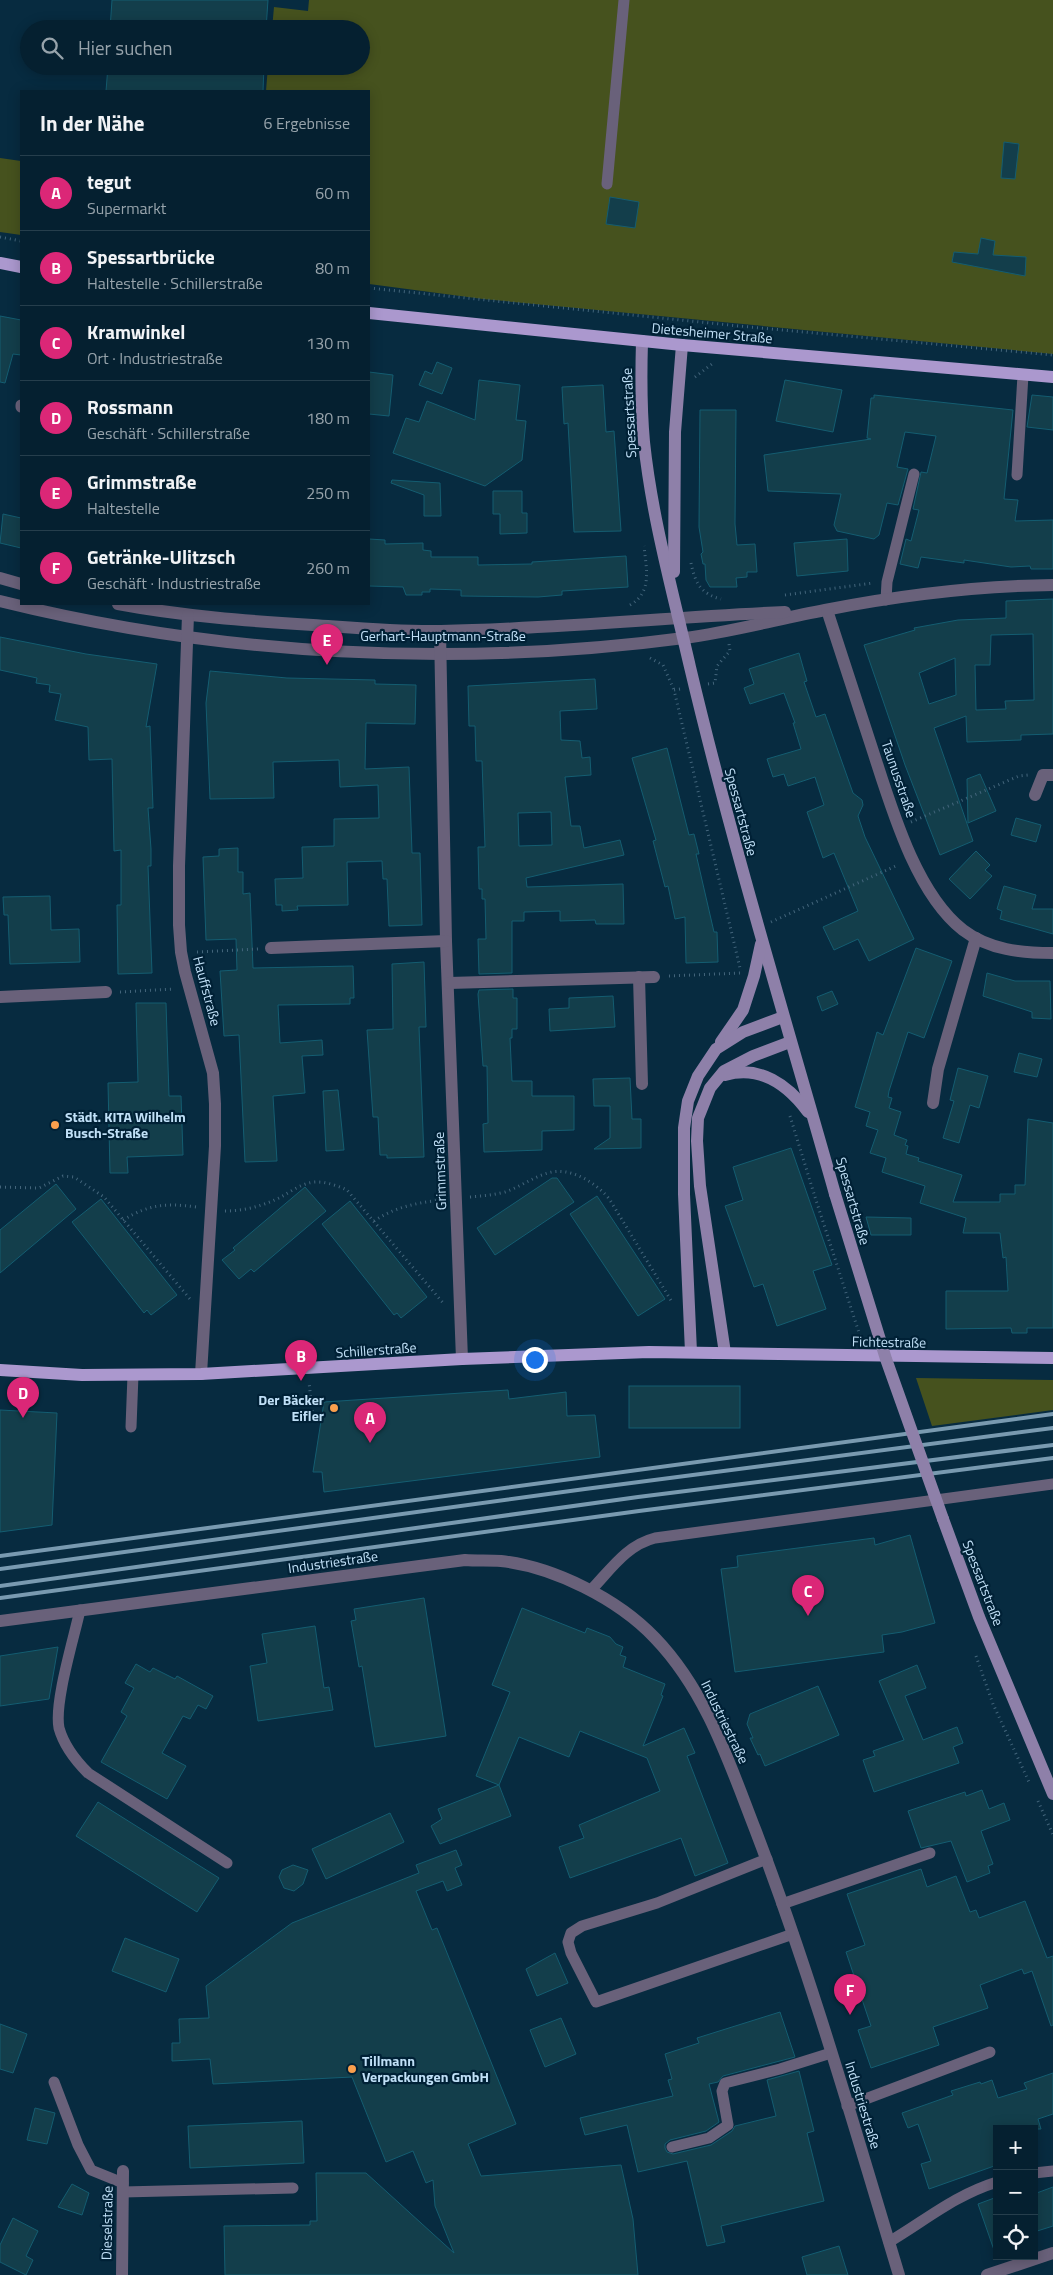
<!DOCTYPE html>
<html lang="de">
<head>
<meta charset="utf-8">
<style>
	body { margin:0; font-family:"Titillium Web",sans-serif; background:#132d3c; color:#f1f3f6 }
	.controls { position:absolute; right:15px; bottom:15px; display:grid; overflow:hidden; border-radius:0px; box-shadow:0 2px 12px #0003 }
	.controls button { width:45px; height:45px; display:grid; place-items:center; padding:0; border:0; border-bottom:1px solid #263e4c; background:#052030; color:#f1f3f6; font:25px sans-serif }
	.you { position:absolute; left:534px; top:1359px; width:18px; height:18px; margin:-12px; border:4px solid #fff; border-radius:50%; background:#1a73e8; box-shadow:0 0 0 8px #1a73e833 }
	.badge { display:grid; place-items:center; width:32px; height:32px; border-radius:50%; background:#db2777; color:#fff; font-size:16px; font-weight:700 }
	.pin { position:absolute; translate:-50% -41px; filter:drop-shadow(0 1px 2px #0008) }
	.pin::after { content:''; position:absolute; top:26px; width:18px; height:15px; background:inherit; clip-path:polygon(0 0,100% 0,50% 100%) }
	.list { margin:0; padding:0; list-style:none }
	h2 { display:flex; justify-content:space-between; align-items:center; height:65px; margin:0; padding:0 20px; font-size:21px }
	h2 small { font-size:16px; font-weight:400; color:#97a3ab }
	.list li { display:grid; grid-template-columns:32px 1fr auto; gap:15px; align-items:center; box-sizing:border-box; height:75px; padding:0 20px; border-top:1px solid #263e4c }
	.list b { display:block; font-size:19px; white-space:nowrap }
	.list p { margin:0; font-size:16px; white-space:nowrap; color:#97a3ab }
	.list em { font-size:16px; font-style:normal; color:#97a3ab }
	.icon { flex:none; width:28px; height:28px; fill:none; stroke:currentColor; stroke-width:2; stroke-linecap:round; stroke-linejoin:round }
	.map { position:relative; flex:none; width:1053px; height:2275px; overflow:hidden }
	.search { position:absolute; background:#052030; box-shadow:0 2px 12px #0003; left:20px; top:20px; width:350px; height:55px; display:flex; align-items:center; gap:12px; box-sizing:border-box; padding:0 18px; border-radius:28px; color:#97a3ab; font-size:19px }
	.panel { position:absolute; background:#052030; box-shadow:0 2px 12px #0003; left:20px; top:90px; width:350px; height:515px; border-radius:0px }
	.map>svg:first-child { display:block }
</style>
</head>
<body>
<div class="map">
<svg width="1053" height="2275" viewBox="0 0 1053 2275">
	<rect width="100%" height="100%" fill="#072b40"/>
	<g fill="#46521e">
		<polygon points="309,0 1053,0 1053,354 483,299 369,284 369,91 266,91 268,66 361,66 361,29 272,29 274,7 308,11"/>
		<polygon points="0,158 21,161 21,235 0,232"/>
		<polygon points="916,1378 1053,1380 1053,1410 932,1426"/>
	</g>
	<g fill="#133e4b" stroke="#145d71" fill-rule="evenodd">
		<polygon points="112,0 268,0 266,29 110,29"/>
		<polygon points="108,66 264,66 263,91 106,91"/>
		<polygon points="1004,142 1019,144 1015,179 1001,178"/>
		<polygon points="610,197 639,202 635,228 606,224"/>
		<polygon points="981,238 995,241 993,255 1026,257 1025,276 952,262 954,252 978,254"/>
		<polygon points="0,316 21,320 21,355 13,354 5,383 0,382"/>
		<polygon points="437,362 452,368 442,394 419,385 425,371 432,374"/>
		<polygon points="369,372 393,375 389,416 369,414"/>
		<polygon points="479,380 520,385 516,420 526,421 522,460 485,486 393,453 406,418 419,422 427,401 475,420"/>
		<polygon points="785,380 842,390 833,432 776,421"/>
		<polygon points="603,385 606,432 614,431 621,531 574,532 568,423 564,424 562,387"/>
		<polygon points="874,395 1013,410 1004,499 1018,500 1015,521 1053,520 1053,569 1031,569 1030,566 1011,567 964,560 964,563 921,557 918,568 900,564 906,539 911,541 919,510 913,509 921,472 927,473 936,436 905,432 897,467 908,469 898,505 887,503 879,535 874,539 837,531 834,525 841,494 768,491 764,455 871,439 867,438 871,398 874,398"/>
		<polygon points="1032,395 1053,397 1053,430 1027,427"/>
		<polygon points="700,410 736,410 735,524 737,545 755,544 757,572 747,572 747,577 736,578 737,587 710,587 706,580 705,564 703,564 701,554 703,552 699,527"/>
		<polygon points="392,480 440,483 441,516 424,516 424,495 391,483"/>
		<polygon points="493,491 522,491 522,513 527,513 527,533 500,534 500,514 493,514"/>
		<polygon points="3,514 21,518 21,548 0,543"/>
		<polygon points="369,539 385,540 385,544 423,543 423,550 431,551 431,557 478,557 478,565 532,564 532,562 626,556 628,587 562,591 562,595 538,597 461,596 461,590 430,589 430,592 422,592 422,595 406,595 403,587 369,586"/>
		<polygon points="847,539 848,571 797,576 794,543"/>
		<path d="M1053,599V734L1021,735V740L967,742L966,716L934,728L973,841L940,855L905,765L864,645L915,630L914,628L958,620L1006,618V601ZM1033,634L1034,700L1005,701L1006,709L976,710L975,665H990L991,635ZM955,658L956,695L929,704L919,673Z"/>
		<polygon points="0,637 86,654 157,664 146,727 150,726 153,808 148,808 151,849 151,866 148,866 152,973 118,974 117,905 121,905 121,850 114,851 112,759 89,760 88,727 55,720 61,694 49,692 50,685 36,683 37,678 0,670"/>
		<polygon points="799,653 807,681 804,682 816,717 825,714 853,793 862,800 863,805 858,816 865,837 914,939 869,961 858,939 834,950 823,927 858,911 834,853 823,858 807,812 824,805 815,777 788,786 784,774 773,777 767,759 801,749 793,723 795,723 784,693 750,704 744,688 754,684 749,669"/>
		<polygon points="210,671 287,678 375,680 375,684 416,685 415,724 366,723 365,769 409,767 412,853 420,853 422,925 389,926 387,879 383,879 382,861 347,862 348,905 297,906 298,910 282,911 282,905 276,905 275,879 303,878 302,847 334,846 334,819 379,818 378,785 340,787 339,760 273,762 274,798 210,799 206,703"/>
		<path d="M595,679L597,709L560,711L561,740L580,741L582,758L590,757L591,775L565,777L571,826H580L584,848L620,840L624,855L526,878L527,887L623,884L624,924H596L595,920L560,921V911L524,912V921H512V973L479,974L478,939H486L485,899H482V889H479L478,847H485L482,761H476L475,726H469L468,686ZM551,812L552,845L519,846L518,813Z"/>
		<polygon points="667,748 689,835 694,834 699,854 696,854 714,932 717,932 718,962 686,963 685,917 675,919 668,886 665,887 653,841 656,840 632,758"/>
		<polygon points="980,774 996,811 968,823 967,779"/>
		<polygon points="1016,818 1041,825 1036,842 1011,835"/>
		<polygon points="238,848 238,872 243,872 243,894 250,893 253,968 353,966 354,998 350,998 350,1004 278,1005 280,1043 322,1040 323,1055 302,1056 305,1093 273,1096 277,1161 245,1162 239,1035 224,1036 220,971 237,970 236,939 206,940 203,857 219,856 219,849"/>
		<polygon points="976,851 990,865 985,870 992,876 970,899 949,879"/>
		<polygon points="1004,886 1036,895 1032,909 1053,909 1053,934 1000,919 1002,911 997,909"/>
		<polygon points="50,896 51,930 79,929 80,962 10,964 8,915 4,915 3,897"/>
		<polygon points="916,948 952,961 924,1038 908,1032 889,1091 888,1097 892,1098 889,1108 901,1112 894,1135 907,1140 905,1145 908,1146 906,1154 919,1158 918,1161 962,1175 953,1202 1000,1202 1000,1194 1015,1194 1015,1185 1025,1185 1028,1119 1053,1123 1053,1328 1027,1328 1027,1333 1012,1333 1011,1328 946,1329 946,1291 1008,1291 1006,1257 1003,1258 1000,1233 963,1233 966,1218 920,1203 925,1186 882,1172 886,1158 870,1153 878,1130 866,1126 870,1112 855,1107 877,1032 883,1035"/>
		<polygon points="424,962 426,1027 419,1027 424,1157 387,1158 387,1155 380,1155 378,1117 373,1117 367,1030 393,1029 392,964"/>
		<polygon points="987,973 1015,981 1050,981 1051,1019 1032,1018 1032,1012 983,996"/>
		<polygon points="513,989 513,998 517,998 517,1029 512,1029 512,1038 510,1038 512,1081 532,1081 532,1096 574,1096 574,1130 542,1131 542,1150 484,1152 483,1124 488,1123 487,1066 483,1066 478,994 479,990"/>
		<polygon points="832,991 838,1004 822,1011 817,997"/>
		<polygon points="613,996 615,1027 550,1031 549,1009 569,1008 569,998"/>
		<polygon points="136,1003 166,1003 169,1096 181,1096 183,1155 127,1157 128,1173 110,1173 108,1083 138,1082"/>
		<polygon points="1019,1053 1042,1059 1037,1077 1014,1072"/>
		<polygon points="958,1068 988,1076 979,1108 970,1105 959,1143 943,1138 954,1101 950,1100"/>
		<polygon points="630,1078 632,1119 641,1119 641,1148 594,1149 610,1138 610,1106 594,1106 593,1079"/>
		<polygon points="338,1090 344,1150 326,1151 323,1091"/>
		<polygon points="791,1148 832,1265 813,1271 826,1309 777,1326 763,1284 754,1287 725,1206 743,1200 733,1167"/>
		<polygon points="552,1178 557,1178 574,1202 495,1255 477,1228"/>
		<polygon points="56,1184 76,1209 0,1273 0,1230"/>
		<polygon points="305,1187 326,1211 254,1272 251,1269 239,1279 222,1260 235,1250 233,1248"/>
		<polygon points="597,1196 665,1299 638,1316 570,1214"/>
		<polygon points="101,1199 177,1295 151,1315 147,1310 144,1313 72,1222"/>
		<polygon points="350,1201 427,1297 401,1318 397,1313 394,1315 322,1224"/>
		<polygon points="866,1217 911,1218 911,1235 871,1235"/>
		<rect x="629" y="1386" width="111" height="42"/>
		<polygon points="508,1390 509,1399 566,1392 567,1416 595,1415 600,1457 324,1492 322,1472 313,1472 324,1402"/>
		<polygon points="0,1410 57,1413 52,1525 0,1532"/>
		<polygon points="910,1535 935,1623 902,1632 882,1635 884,1652 735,1672 721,1569 738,1567 737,1556 874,1538 875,1545"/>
		<polygon points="424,1598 446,1736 375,1747 362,1666 359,1667 351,1621 356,1620 354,1609"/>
		<polygon points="522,1608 585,1633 587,1628 610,1637 616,1644 623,1647 620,1655 626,1657 623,1667 665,1684 661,1695 663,1696 643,1746 684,1728 695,1753 687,1756 728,1863 695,1876 681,1838 570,1878 559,1847 584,1838 579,1825 660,1791 647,1758 580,1731 569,1757 519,1737 499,1785 476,1776 510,1692 492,1685"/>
		<polygon points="315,1626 324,1688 329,1687 333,1710 258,1721 250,1666 267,1663 262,1634"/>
		<polygon points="58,1647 49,1699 0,1706 0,1656"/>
		<polygon points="136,1664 150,1672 153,1668 175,1679 177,1676 213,1696 206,1709 198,1705 190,1719 183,1716 162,1753 186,1766 167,1799 101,1762 127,1716 121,1712 134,1688 125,1683"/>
		<polygon points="917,1665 926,1688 905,1696 923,1740 957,1727 963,1743 953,1747 959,1763 874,1792 863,1760 875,1756 873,1751 904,1740 879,1681"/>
		<polygon points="818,1686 839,1735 765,1766 760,1754 758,1755 750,1738 753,1738 747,1724 750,1714"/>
		<polygon points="499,1785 511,1816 440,1844 431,1826 442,1819 438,1809"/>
		<polygon points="982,1790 989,1809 1004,1803 1010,1820 981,1831 993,1864 988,1866 990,1873 967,1882 951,1841 921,1848 908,1811 965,1792 966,1796"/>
		<polygon points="98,1802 219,1878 197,1912 76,1836"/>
		<polygon points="390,1813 404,1842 326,1879 312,1849"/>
		<polygon points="456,1850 462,1865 455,1868 462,1885 447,1891 443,1881 416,1891 432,1930 437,1928 516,2124 468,2144 481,2176 621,2165 633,2219 638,2275 225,2275 224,2226 310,2225 310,2221 317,2221 316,2173 366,2173 454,2253 435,2206 433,2180 426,2183 413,2151 386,2162 352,2077 213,2084 210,2059 172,2061 172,2043 180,2043 179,2019 209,2018 206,1986 292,1923 419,1873 416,1865"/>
		<polygon points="293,1865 308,1870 303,1884 294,1891 284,1888 279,1877 282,1870"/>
		<polygon points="921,1869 927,1887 956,1876 970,1912 976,1910 979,1918 1025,1901 1047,1958 1053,1956 1053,2025 1051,2026 1032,1971 1024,1974 1022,1969 980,1985 988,2008 933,2027 939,2045 871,2068 858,2030 871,2026 846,1952 865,1945 847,1894"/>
		<polygon points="125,1938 179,1959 166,1992 112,1971"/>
		<polygon points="555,1953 568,1983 537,1996 526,1969"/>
		<polygon points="780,2012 795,2057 723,2076 718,2082 709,2084 719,2122 706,2131 670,2140 665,2144 665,2148 667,2152 673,2154 711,2145 732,2131 735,2126 776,2116 767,2080 799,2071 814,2131 807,2133 824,2201 721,2226 725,2242 707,2246 687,2161 638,2172 627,2125 585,2135 580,2118 673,2096 668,2080 672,2079 665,2054 699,2043 697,2038"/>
		<polygon points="561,2018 576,2054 545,2067 530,2030"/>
		<polygon points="0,2024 27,2034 13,2073 0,2069"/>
		<polygon points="1053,2073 1053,2114 1038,2119 1041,2129 997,2129 997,2165 929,2189 921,2164 931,2161 918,2124 908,2128 902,2113 953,2095 951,2091 980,2082 981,2084 992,2080 998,2098 1027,2089 1024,2083"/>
		<polygon points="35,2108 55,2113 47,2144 27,2140"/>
		<polygon points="302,2121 304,2163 190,2168 188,2126"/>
		<polygon points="72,2184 89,2193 82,2215 58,2207"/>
		<polygon points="1053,2187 1053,2226 1034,2232 1034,2194"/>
		<polygon points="997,2197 997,2250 994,2250 978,2204"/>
		<polygon points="13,2218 38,2231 26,2256 33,2260 26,2275 0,2262 0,2245"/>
		<polygon points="839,2246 848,2275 807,2275 802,2257"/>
	</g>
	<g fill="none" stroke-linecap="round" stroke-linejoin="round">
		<g stroke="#43657b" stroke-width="3" stroke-dasharray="1 4" stroke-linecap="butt">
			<polyline points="0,237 21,241"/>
			<polyline points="369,288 739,326 1053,355"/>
			<polyline points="695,377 712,364"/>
			<path d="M691,563C695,583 701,594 721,599"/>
			<polyline points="785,595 873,583"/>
			<path d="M630,605C653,592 646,568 644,546"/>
			<polyline points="650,658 663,665 674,690"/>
			<polyline points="708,684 715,683 717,666 730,651 729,644"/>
			<polyline points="680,689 674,690 740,968"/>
			<polyline points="911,822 1019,776 1028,775"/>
			<polyline points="771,922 898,865"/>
			<polyline points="197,952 258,949"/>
			<polyline points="669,976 740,973"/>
			<polyline points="120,992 174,989"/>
			<polyline points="790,1116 815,1197"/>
			<polyline points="0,1187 39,1188 63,1176 74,1177 104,1197 190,1299"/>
			<path d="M470,1197C482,1196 493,1195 505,1192C520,1187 533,1177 548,1173C570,1166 597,1183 610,1200L672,1302"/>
			<path d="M225,1211C244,1211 263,1206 281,1197C292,1191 303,1182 317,1182C327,1182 338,1186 347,1190L444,1304"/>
			<path d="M123,1220C150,1204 166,1203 196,1207"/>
			<path d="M374,1221C395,1207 416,1203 441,1200"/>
			<polyline points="296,1420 313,1419 309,1382"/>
			<polyline points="976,1656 993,1704 1029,1782"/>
			<polyline points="1038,1801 1053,1835"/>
		</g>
		<g stroke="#69617a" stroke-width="11">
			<polyline points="607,184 624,0"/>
			<polyline points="21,407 21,405"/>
			<polyline points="1017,475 1023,375"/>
			<polyline points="886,600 887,582 914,474"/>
			<polyline points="131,1427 133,1375"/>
			<path d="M592,1589C611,1569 627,1545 655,1538L1053,1484"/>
			<path d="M80,1610C74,1638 54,1702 59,1728C64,1746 75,1760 88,1773L227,1863"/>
			<polyline points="767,1859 657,1903 582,1926 571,1933 568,1942 571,1953 596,2002 793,1934"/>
			<polyline points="782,1904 930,1853"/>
			<polyline points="54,2082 78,2145 91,2170 123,2183"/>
			<polyline points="847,2106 990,2052"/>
			<polyline points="672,2147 709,2138 728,2125 722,2091 725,2083 780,2069 831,2053"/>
			<polyline points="1034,2173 1053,2171"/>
			<polyline points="123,2192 293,2188"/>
			<path d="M889,2242C926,2220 955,2195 997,2182"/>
		</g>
		<g stroke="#69617a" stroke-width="12">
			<polyline points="0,578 21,584"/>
			<path d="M0,601C222,656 457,668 684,638C731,632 778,619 825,610C901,595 976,586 1053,585"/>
			<path d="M118,604C182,616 248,621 313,625C356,628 399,632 441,631C556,629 670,617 785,612"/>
			<path d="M827,610C841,653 855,696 869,739C889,799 913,891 963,930C989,950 1022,953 1053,953"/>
			<polyline points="188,615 179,866 179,925 181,952 185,972 213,1073 215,1104 215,1146 201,1374"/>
			<polyline points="440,631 446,941 462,1359"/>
			<polyline points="1035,795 1043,775 1053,775"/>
			<polyline points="271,948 446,941"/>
			<polyline points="639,977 642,1084"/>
			<polyline points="449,983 654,977"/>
			<polyline points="0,997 106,992"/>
			<polyline points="933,1103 938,1069 976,938"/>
			<path d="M0,1621L465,1560C477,1561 489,1560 501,1561C554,1567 618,1599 655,1638C706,1691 729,1762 755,1829C811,1975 854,2126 899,2275"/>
			<polyline points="122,2275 123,2171"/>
		</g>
		<polyline stroke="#69617a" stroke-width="12" points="987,2275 1053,2253"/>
		<g stroke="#8e80a9" stroke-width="12">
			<path d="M642,341C641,375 641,409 644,442C652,518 673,593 690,667C732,844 785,1018 835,1194"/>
			<polyline points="674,572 675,432 682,345"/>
			<polyline points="721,1042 743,1010 754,976 761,944"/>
			<path d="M725,1075C760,1065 788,1085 808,1112"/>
			<polyline points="691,1352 684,1194 684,1128 688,1101 698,1076 716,1049 743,1032 783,1017"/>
			<polyline points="725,1353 700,1186 697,1141 698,1118 710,1088 724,1071 753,1056 790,1042"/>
			<polyline points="943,1519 979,1617 1053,1794"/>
		</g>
		<g stroke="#ab98ce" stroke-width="12">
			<polyline points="0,263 21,267"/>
			<polyline points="369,313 682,345 1053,377"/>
			<polyline points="0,1370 82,1375 201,1374 462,1359 649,1352 1053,1358"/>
		</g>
		<g stroke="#799ab0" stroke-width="4">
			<polyline points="0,1556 1053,1414"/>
			<polyline points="0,1569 585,1489 1053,1428"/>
			<polyline points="0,1586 638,1497 1053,1445"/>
			<polyline points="0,1598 639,1511 1053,1458"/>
		</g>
		<polyline stroke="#43657b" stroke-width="3" stroke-dasharray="1 4" stroke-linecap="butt" points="815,1197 861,1339"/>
		<polyline stroke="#8e80a9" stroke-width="12" points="835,1194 886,1359 943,1519"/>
	</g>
	<g fill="#f99f4d" stroke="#002136" stroke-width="2">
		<circle cx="55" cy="1125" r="5"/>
		<circle cx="334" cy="1408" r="5"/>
		<circle cx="352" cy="2069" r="5"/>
	</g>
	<g text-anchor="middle" stroke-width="4.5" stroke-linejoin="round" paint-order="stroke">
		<g font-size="14" fill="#c0e0f7" stroke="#002136">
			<text transform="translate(712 333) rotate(5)" y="5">Dietesheimer Straße</text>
			<text transform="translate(629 413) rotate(-93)" y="5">Spessartstraße</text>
			<text x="443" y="641">Gerhart-Hauptmann-Straße</text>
			<text transform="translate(899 779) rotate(71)" y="5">Taunusstraße</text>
			<text transform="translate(741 812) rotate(75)" y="5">Spessartstraße</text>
			<text transform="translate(207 991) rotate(75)" y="5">Hauffstraße</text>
			<text transform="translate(440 1171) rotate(-92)" y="5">Grimmstraße</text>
			<text transform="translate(853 1201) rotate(74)" y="5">Spessartstraße</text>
			<text transform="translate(889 1342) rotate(1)" y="5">Fichtestraße</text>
			<text transform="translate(376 1350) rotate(-4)" y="5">Schillerstraße</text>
			<text transform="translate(333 1562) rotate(-8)" y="5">Industriestraße</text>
			<text transform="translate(983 1583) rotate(69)" y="5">Spessartstraße</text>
			<text transform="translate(725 1722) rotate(64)" y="5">Industriestraße</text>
			<text transform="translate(863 2105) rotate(73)" y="5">Industriestraße</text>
			<text transform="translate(107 2223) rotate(-89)" y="5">Dieselstraße</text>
		</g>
		<g font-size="14" font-weight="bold" fill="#c0e0f7" stroke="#002136" text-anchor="start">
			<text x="65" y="1122">Städt. KITA Wilhelm<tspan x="65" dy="16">Busch-Straße</tspan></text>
			<text x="324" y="1405" text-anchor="end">Der Bäcker<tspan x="324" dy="16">Eifler</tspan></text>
			<text x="362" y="2066">Tillmann<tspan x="362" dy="16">Verpackungen GmbH</tspan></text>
		</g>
	</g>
</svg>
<div class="controls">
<button>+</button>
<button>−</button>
<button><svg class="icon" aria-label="locate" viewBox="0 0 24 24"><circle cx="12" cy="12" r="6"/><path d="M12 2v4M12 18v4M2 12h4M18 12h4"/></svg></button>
</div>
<div class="you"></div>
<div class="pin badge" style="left:370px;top:1443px">A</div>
<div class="pin badge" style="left:301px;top:1381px">B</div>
<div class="pin badge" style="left:808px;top:1616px">C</div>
<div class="pin badge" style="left:23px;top:1418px">D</div>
<div class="pin badge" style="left:327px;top:665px">E</div>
<div class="pin badge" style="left:850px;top:2015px">F</div>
<div class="search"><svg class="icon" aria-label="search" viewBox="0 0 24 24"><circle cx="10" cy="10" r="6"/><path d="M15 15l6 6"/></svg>Hier suchen</div>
<section class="panel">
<h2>In der Nähe<small>6 Ergebnisse</small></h2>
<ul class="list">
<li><span class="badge">A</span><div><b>tegut</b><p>Supermarkt</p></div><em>60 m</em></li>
<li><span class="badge">B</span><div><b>Spessartbrücke</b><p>Haltestelle · Schillerstraße</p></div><em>80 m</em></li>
<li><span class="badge">C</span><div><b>Kramwinkel</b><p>Ort · Industriestraße</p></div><em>130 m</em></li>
<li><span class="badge">D</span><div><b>Rossmann</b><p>Geschäft · Schillerstraße</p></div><em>180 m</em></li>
<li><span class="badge">E</span><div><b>Grimmstraße</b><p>Haltestelle</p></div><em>250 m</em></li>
<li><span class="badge">F</span><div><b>Getränke-Ulitzsch</b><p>Geschäft · Industriestraße</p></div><em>260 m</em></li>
</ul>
</section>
</div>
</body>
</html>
